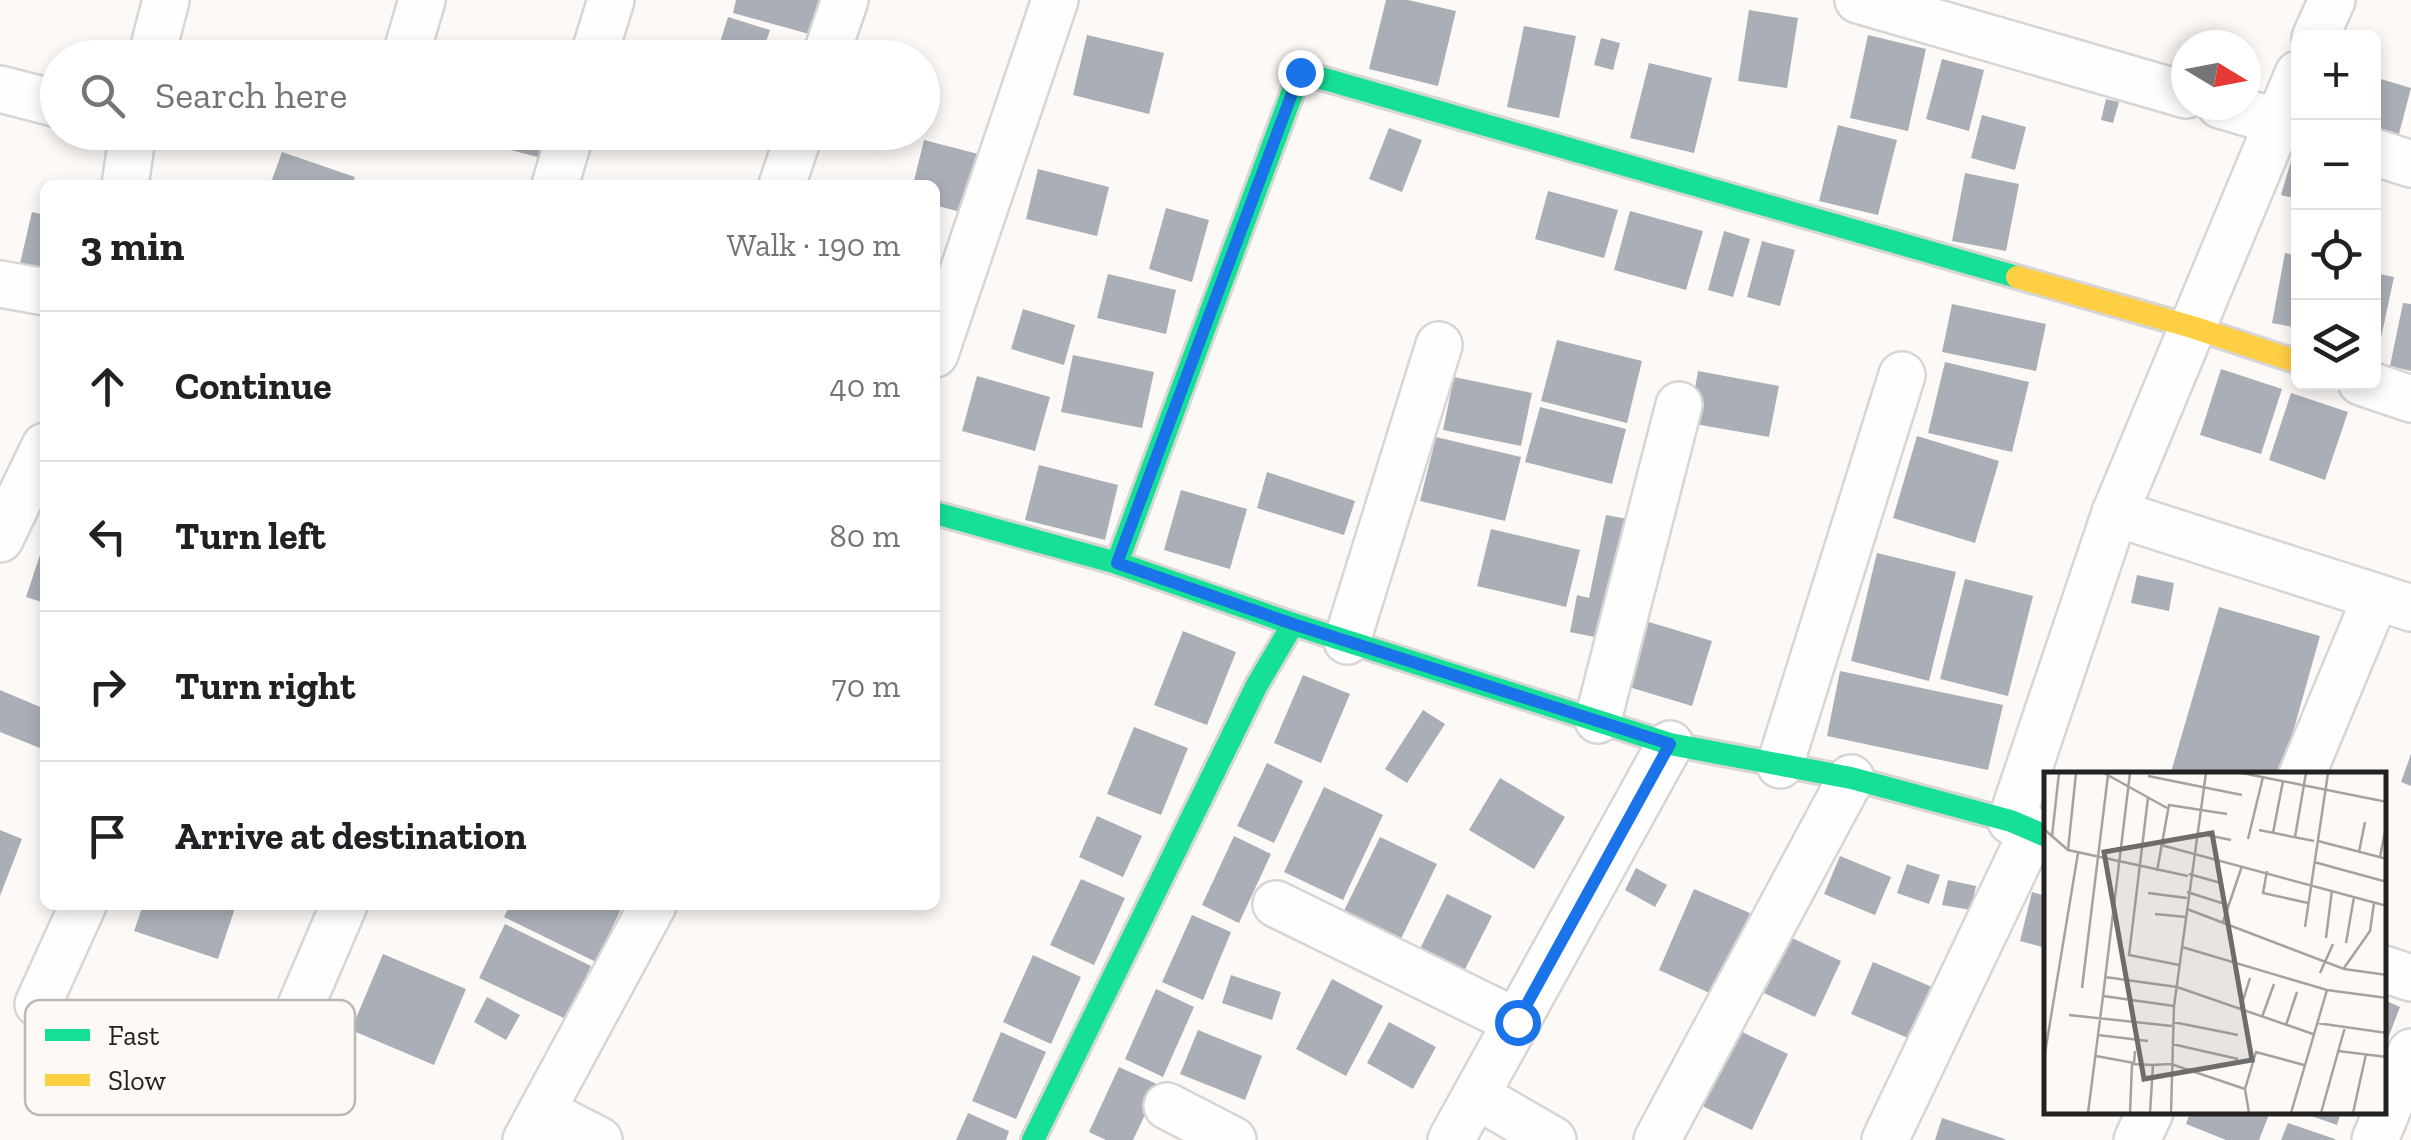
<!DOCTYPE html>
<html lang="en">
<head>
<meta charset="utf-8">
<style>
	body { margin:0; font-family:"Zilla Slab",serif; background:#f6f6f6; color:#202124 }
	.controls { position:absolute; right:30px; top:30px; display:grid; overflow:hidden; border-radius:15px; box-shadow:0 5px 15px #0003 }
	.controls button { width:90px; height:90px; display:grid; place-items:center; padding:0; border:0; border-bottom:2px solid #e0e0e0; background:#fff; color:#202124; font:50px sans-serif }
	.compass { position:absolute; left:2171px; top:30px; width:90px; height:90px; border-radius:50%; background:#fff; box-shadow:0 5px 15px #0003; rotate:100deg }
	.stop { position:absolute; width:30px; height:30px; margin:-22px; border:8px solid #1a73e8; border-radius:50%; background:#fff }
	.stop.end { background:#1a73e8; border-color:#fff; box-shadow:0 2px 10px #0008 }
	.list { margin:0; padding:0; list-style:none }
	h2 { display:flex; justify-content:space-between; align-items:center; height:130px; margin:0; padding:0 40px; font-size:42px }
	h2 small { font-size:32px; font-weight:400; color:#757577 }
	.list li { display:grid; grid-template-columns:65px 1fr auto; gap:30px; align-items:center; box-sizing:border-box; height:150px; padding:0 40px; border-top:2px solid #e0e0e0 }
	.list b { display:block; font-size:38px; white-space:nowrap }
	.list em { font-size:32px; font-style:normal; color:#757577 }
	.icon { flex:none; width:55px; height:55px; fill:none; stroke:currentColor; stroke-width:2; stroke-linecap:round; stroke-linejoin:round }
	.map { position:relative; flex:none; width:2411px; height:1140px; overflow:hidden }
	.search { position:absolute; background:#fff; box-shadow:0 5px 15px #0003; left:40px; top:40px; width:900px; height:110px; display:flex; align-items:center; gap:25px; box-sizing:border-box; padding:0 35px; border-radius:55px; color:#757577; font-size:38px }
	.panel { position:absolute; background:#fff; box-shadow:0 5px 15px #0003; left:40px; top:180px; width:900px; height:730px; border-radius:15px }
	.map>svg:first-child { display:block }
</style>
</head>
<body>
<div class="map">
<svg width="2411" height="1140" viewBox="0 0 2411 1140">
	<rect width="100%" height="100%" fill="#fcf9f7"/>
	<g fill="#aaafb7">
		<polygon points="736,0 822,0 813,35 733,13"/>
		<polygon points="1386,0 1408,0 1456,11 1438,86 1369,69"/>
		<polygon points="1749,10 1798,18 1787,88 1738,81"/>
		<polygon points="728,17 770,30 761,58 715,58"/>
		<polygon points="1524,26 1576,36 1559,118 1507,107"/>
		<polygon points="1087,35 1164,53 1149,114 1073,95"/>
		<polygon points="1868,35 1926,49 1908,131 1850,118"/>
		<polygon points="1601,38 1620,43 1613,70 1594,65"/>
		<polygon points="1942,59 1984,70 1969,131 1926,119"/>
		<polygon points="1649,63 1712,78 1694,153 1630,138"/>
		<polygon points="2374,77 2411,88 2399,134 2374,127"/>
		<polygon points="2106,99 2119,102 2113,123 2101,120"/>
		<polygon points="1982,115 2026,127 2015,170 1971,158"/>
		<polygon points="1838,125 1897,140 1878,215 1819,201"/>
		<polygon points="1389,128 1422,140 1402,192 1369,179"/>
		<polygon points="479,132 547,132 541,158 477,141"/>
		<polygon points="924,140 982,155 967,214 935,205 935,185 913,185"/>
		<polygon points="282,152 355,177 352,185 270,185"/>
		<polygon points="2292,158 2298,160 2298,199 2281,195"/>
		<polygon points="1038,169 1109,187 1097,236 1026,219"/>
		<polygon points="1965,173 2019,184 2006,251 1952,241"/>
		<polygon points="1548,191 1618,210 1604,258 1535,239"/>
		<polygon points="1166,208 1209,220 1192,282 1149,269"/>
		<polygon points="1630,211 1703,231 1686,290 1614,270"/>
		<polygon points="32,212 45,215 45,278 18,272"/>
		<polygon points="1724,231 1750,239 1733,297 1708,290"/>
		<polygon points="1762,241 1795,250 1780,306 1747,297"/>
		<polygon points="2285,253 2298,256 2298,328 2272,323"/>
		<polygon points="2374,273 2394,277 2375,366 2374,366"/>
		<polygon points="1108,274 1176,290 1166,334 1097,318"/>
		<polygon points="2403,303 2411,304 2411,371 2390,366"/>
		<polygon points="1952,304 2046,324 2036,371 1942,352"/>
		<polygon points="1023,309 1075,325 1064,365 1011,349"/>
		<polygon points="1557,340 1642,361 1627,423 1541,401"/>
		<polygon points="1073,355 1154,372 1142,428 1061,412"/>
		<polygon points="1945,362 2029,382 2012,452 1928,433"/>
		<polygon points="2221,369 2282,389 2261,454 2200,435"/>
		<polygon points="1698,371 1779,386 1769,437 1689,423"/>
		<polygon points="977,376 1050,397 1035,451 962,431"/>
		<polygon points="1454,377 1532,393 1521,446 1443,430"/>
		<polygon points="2291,393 2348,412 2325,480 2269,460"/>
		<polygon points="1540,407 1626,429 1612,484 1525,462"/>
		<polygon points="1917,436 1999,461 1975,543 1893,518"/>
		<polygon points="1436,437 1521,457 1505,521 1420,501"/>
		<polygon points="1039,465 1118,485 1105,540 1025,520"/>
		<polygon points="1267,472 1355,501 1344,535 1257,508"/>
		<polygon points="1181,490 1247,509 1230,569 1164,550"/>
		<polygon points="1606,515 1638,521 1614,641 1570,632 1577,595 1589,598"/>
		<polygon points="1491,529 1580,550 1566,607 1477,586"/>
		<polygon points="44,543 45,543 45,603 26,597"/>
		<polygon points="1877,553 1956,572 1929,681 1851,661"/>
		<polygon points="2137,575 2174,583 2169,611 2131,603"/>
		<polygon points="1965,579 2033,596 2008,696 1940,679"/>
		<polygon points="2219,607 2320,636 2281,775 2182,775 2171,772"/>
		<polygon points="1639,619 1712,641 1692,706 1619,684"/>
		<polygon points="1183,631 1236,652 1207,725 1154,705"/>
		<polygon points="1840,671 2003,705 1988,770 1827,736"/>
		<polygon points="1303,675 1350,694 1321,763 1274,743"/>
		<polygon points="0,690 45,709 45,750 0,732"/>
		<polygon points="1423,710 1445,724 1407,783 1385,769"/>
		<polygon points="1134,727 1188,748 1161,815 1107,794"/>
		<polygon points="2411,754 2411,786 2401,782"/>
		<polygon points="1267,763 1303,781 1274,843 1237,826"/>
		<polygon points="1500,778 1565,817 1534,869 1469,830"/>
		<polygon points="1324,787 1383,815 1343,900 1284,872"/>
		<polygon points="1097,816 1142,836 1123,877 1079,857"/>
		<polygon points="0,830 22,839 0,896"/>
		<polygon points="1234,836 1271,854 1239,923 1202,905"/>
		<polygon points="1380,837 1437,864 1398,945 1341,917"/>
		<polygon points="1840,856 1891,877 1875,915 1824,894"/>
		<polygon points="1907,864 1940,875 1929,904 1897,893"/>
		<polygon points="1636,868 1667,885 1655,907 1625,890"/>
		<polygon points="1081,879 1125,898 1094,965 1050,945"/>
		<polygon points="1948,880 1976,886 1971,910 1942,905"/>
		<polygon points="1694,889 1750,913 1714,995 1659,970"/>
		<polygon points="2032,892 2046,896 2046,948 2020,941"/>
		<polygon points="1447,894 1492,916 1463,973 1419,951"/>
		<polygon points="143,905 236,905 218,959 134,931"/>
		<polygon points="510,905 613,905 621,909 596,962 504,917"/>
		<polygon points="1192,915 1231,932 1203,1000 1162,982"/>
		<polygon points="505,924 591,966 566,1019 479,978"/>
		<polygon points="1790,937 1841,961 1815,1017 1764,993"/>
		<polygon points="383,954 466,989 434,1065 351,1030"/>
		<polygon points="1033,955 1081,977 1051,1044 1003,1022"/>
		<polygon points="1873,962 1937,989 1915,1041 1851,1014"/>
		<polygon points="1231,975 1281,992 1272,1020 1222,1003"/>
		<polygon points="1332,979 1383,1006 1346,1076 1296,1049"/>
		<polygon points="1156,989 1194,1007 1163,1077 1125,1059"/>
		<polygon points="487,997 520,1015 506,1040 474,1022"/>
		<polygon points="2384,1000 2400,1007 2384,1049"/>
		<polygon points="1389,1022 1436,1047 1413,1089 1367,1063"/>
		<polygon points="1736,1029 1788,1054 1752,1130 1700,1105"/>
		<polygon points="1198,1030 1262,1056 1245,1100 1180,1074"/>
		<polygon points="1001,1032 1046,1052 1016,1119 972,1101"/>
		<polygon points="1119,1067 1159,1085 1133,1140 1106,1140 1089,1132"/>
		<polygon points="2190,1112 2270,1112 2259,1140 2226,1140 2186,1124"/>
		<polygon points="2300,1112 2341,1112 2337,1125"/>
		<polygon points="968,1113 1009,1131 1006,1140 956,1140"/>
		<polygon points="1942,1118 2005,1139 2005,1140 1935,1140"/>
		<polygon points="2288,1123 2335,1139 2335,1140 2281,1140"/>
	</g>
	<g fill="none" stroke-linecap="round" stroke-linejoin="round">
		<g stroke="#d8d6d4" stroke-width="50">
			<g id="street">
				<polyline points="1858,0 2186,95"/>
				<polyline points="2315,38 2332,0"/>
				<polyline points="151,58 166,0"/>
				<polyline points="405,58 422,0"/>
				<polyline points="593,58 611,0"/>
				<polyline points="825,58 845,0"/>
				<polyline points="0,89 58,104"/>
				<polyline points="2220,105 2298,128"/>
				<polyline points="2374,152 2411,164"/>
				<polyline points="125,185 133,132"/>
				<polyline points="555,185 571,132"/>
				<polyline points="782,185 800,132"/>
				<polyline points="0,284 45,292"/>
				<polyline points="935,354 1055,0"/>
				<polyline points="2361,382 2411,399"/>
				<polyline points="2115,513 2411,608"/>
				<polyline points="0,539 45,446"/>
				<polyline points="1347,641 1439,345"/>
				<polyline points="1598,720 1679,405"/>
				<polyline points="1780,765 1902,375"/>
				<polyline points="2302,775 2376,597"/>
				<polyline points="2011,821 2115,513 2298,74"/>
				<polyline points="1276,904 1517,1022"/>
				<polyline points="2384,969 2411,978"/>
				<polyline points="38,1004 83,905"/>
				<polyline points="284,1045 344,905"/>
				<polyline points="1477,1096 1553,1140"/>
				<polyline points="1167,1106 1233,1140"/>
				<polyline points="542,1111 599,1140"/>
				<polyline points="526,1140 653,905"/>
				<polyline points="1451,1140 1670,744"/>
				<polyline points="1657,1140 1851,778"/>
				<polyline points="1885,1140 2033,830"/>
				<polyline points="2137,1140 2150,1112"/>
				<polyline points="2375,1140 2411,1052"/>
			</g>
		</g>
		<g stroke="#d8d6d4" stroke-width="28">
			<g id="fast">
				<polyline points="935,513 1117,563 1293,624 1670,744 1851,778 2011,821 2046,836"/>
				<polyline points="1117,563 1300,72 2017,277"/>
				<polyline points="1033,1140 1257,685 1293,624"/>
			</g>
		</g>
		<g stroke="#d8d6d4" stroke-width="28">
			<polyline id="slow" points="2017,277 2192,327 2298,362"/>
		</g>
		<use href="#street" stroke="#fffefe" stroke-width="45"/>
		<use href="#fast" stroke="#16e098" stroke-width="22"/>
		<use href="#slow" stroke="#ffcf43" stroke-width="22"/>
	</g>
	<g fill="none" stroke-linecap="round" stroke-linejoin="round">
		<polyline stroke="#1a73e8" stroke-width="12" points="1300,72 1117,563 1293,624 1670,744 1517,1022"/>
	</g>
	<g transform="translate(2044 772)">
		<rect width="342" height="342" fill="#fcf9f7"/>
		<path fill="none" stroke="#a5a3a1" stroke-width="2.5" d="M60,1L123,36M198,1L343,30M104,4L198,23M104,26L85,183L135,193M1,58L24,78L144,104M215,58L270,69M153,61L187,68M229,61L239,9M8,64L15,1M251,65L262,1M204,67L219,5M274,69L343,87M117,73L343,134M24,78L32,1M315,80L321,50M336,85L343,49M270,90L343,110M113,99L125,33L183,42M223,99L219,121L264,131M145,102L177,111M143,120L184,133M104,121L143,126M143,137L300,197L343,203M111,142L142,145M179,150L198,94M261,155L284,1M282,166L288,118M302,171L310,125M138,175L283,218L343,226M300,196L326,159L330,131M276,201L289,172M61,205L133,215L269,262M38,216L64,3M59,224L86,1M196,238L206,206M25,243L128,254M218,245L230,212M129,250L194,263M273,251L343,261M242,253L253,220M54,263L104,269M128,272L194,287M294,279L343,285M52,284L90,291L91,279M0,287L34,81M44,341L59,224L130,234M86,341L88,292L109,293M106,341L109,293L127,292L201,317M127,341L130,234L162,1M205,341L201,317L212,280L260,293M247,341L283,218M277,341L301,255M309,341L322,282"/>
		<path fill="#6f6d6b" fill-opacity="0.15" stroke="#6f6d6b" stroke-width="5" d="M168,61L208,288L100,307L60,80Z"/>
		<rect width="342" height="342" fill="none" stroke="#232220" stroke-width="5"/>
	</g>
	<rect x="25" y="1000" width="330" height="115" rx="15" fill="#fef9f5" stroke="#bcb8b5" stroke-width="2.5"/>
	<rect x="45" y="1029" width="45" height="12" fill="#16e098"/>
	<rect x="45" y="1074" width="45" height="12" fill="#ffcf43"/>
	<g font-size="28" fill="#232220">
		<text x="108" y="1045">Fast</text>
		<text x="108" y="1090">Slow</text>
	</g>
</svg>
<div class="controls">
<button>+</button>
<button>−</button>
<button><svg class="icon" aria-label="locate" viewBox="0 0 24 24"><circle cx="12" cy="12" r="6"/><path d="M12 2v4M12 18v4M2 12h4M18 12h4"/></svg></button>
<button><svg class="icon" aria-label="layers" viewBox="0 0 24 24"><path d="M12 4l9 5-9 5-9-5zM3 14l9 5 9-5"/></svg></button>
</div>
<svg class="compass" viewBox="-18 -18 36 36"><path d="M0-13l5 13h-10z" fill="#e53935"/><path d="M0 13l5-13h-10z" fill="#757577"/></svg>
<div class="stop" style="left:1517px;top:1022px"></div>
<div class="stop end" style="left:1300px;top:72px"></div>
<div class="search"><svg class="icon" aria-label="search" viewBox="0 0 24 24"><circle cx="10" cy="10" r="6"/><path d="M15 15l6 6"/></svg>Search here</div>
<section class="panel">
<h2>3 min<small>Walk · 190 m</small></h2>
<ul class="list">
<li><svg class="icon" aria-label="ahead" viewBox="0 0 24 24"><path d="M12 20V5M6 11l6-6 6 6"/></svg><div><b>Continue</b></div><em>40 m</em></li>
<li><svg class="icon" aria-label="left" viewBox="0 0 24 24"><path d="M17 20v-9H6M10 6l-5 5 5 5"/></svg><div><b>Turn left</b></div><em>80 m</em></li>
<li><svg class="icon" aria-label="right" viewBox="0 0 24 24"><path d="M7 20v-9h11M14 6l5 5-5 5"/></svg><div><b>Turn right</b></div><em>70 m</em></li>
<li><svg class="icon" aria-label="arrive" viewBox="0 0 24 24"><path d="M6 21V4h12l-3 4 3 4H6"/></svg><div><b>Arrive at destination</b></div></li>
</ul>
</section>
</div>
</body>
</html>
